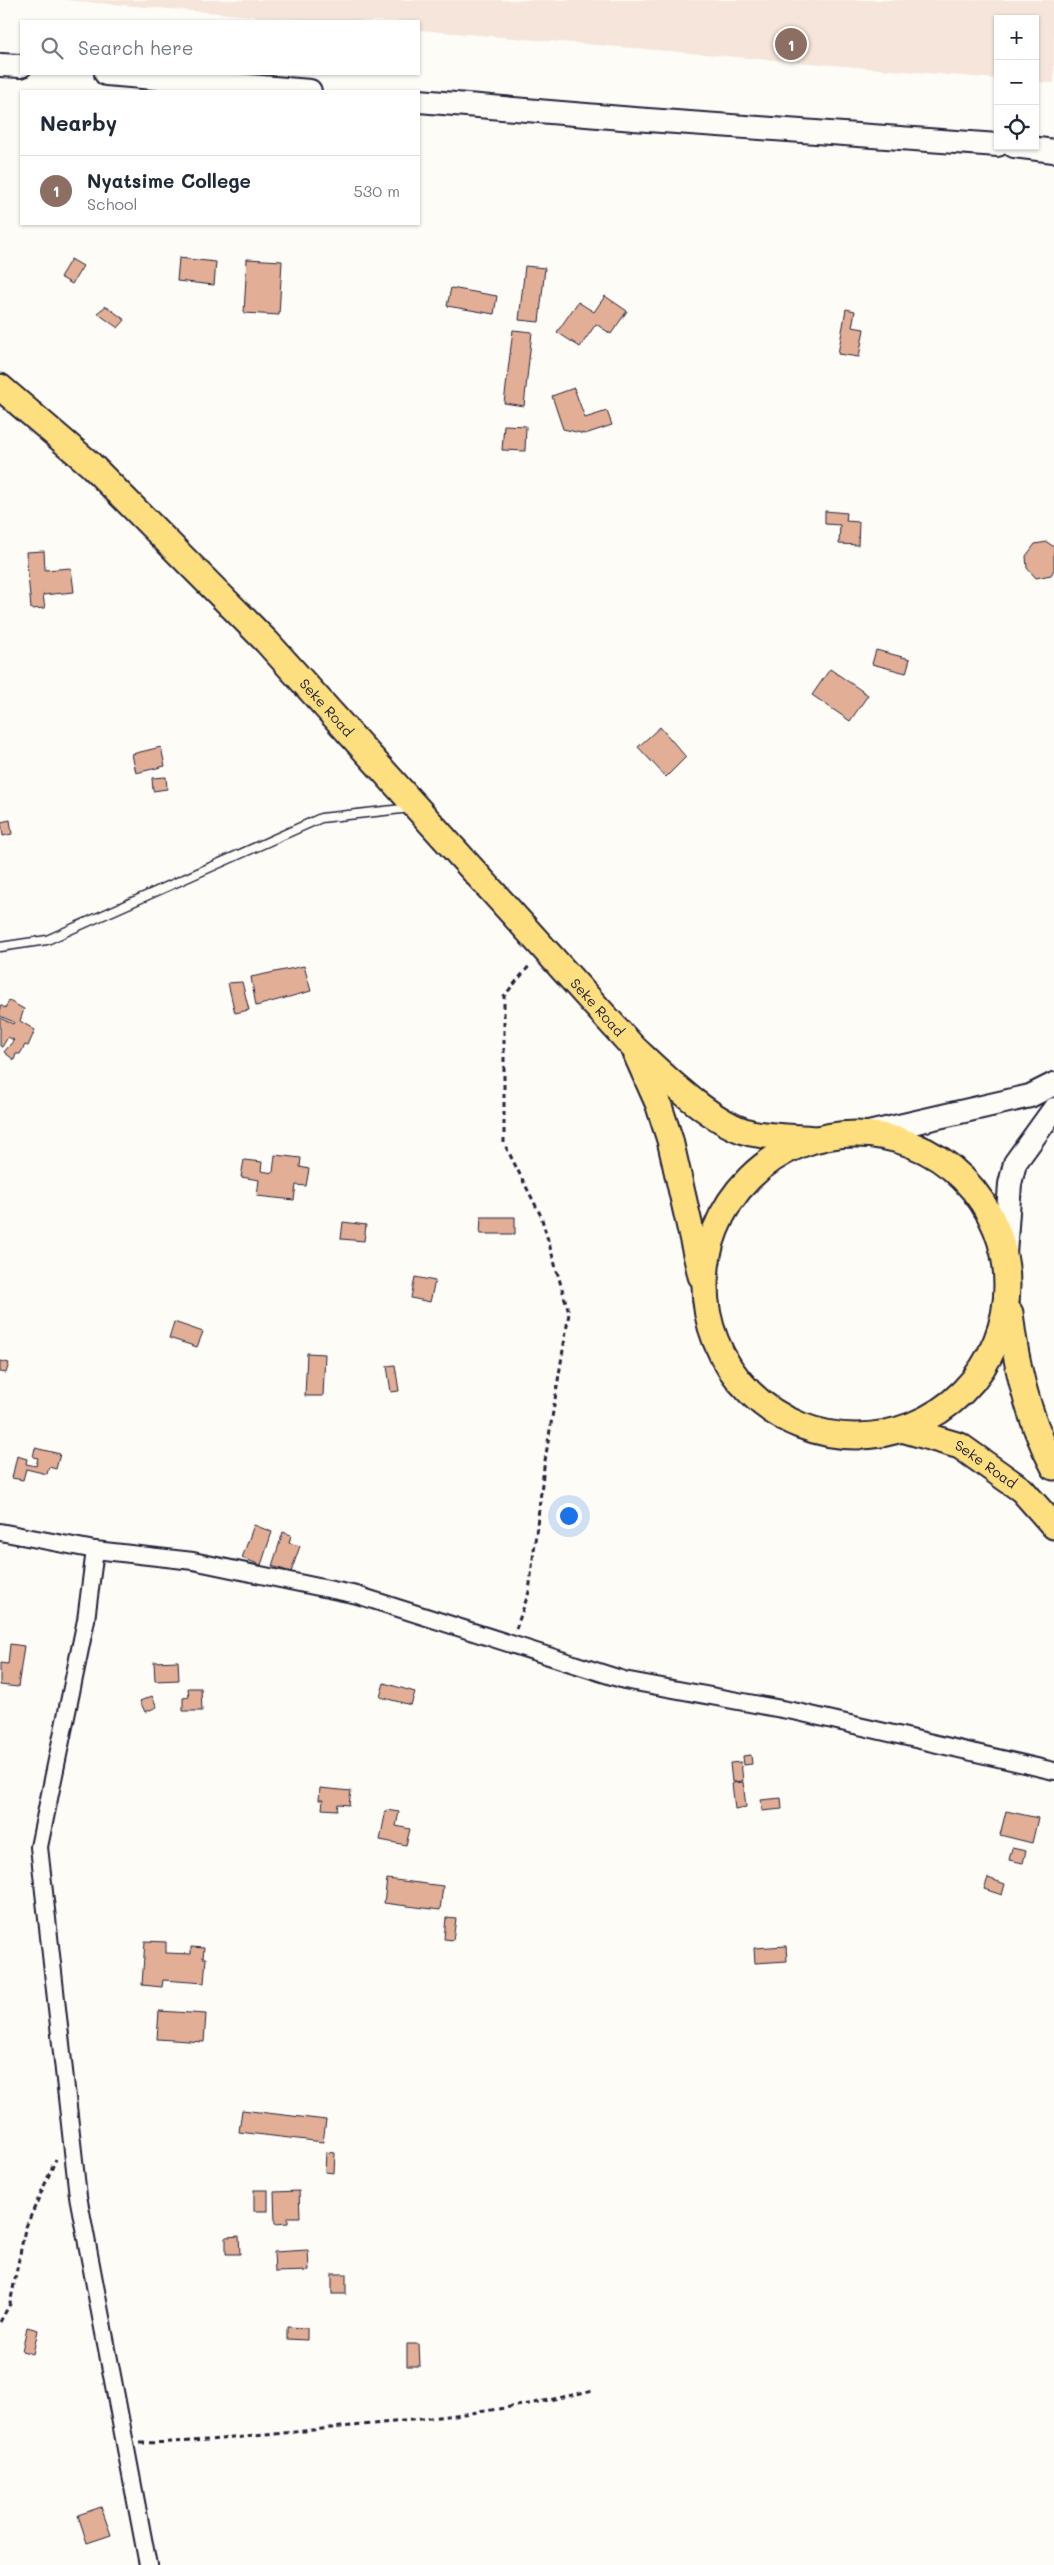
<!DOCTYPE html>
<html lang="en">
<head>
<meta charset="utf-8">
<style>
	body { margin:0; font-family:Mali,sans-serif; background:#f6f6f7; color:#1f2937 }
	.controls { position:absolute; right:15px; top:15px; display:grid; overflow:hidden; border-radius:0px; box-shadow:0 1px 4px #0004 }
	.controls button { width:45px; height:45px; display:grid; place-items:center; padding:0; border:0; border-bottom:1px solid #e0e1e3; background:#fff; color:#1f2937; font:25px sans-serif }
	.you { position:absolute; left:568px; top:1515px; width:18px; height:18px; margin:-12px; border:4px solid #fff; border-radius:50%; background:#1a73e8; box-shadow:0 0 0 8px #1a73e833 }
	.badge { display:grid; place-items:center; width:32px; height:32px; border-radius:50%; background:#db2777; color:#fff; font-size:16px; font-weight:700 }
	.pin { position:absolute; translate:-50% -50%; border:2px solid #fff; box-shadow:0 1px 5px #0006 }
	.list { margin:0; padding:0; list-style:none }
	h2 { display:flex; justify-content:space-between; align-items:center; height:65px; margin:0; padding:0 20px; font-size:21px }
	h2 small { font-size:16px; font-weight:400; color:#747a83 }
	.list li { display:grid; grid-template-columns:32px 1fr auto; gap:15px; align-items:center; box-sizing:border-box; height:70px; padding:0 20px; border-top:1px solid #e0e1e3 }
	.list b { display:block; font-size:19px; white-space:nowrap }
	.list p { margin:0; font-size:16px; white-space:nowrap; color:#747a83 }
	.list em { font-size:16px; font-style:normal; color:#747a83 }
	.icon { flex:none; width:28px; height:28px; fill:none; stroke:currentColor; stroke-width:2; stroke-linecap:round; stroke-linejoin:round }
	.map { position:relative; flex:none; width:1054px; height:2565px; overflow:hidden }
	.search { position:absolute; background:#fff; box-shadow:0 1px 4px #0004; left:20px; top:20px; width:400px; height:55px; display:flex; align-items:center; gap:12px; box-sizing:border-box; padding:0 18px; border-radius:0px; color:#747a83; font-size:19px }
	.panel { position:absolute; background:#fff; box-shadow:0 1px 4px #0004; left:20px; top:90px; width:400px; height:135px; border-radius:0px }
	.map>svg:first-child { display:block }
</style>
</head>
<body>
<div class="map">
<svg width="1054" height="2565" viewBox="0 0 1054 2565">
	<rect width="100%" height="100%" fill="#fdfcf7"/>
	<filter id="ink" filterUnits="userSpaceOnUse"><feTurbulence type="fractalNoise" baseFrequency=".02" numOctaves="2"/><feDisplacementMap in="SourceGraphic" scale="10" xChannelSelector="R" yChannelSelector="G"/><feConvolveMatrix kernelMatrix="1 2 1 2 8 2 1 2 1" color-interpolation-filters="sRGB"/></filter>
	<g filter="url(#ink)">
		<polygon fill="#f5e5da" points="64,0 1054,0 1054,83 1035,82 1035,19 998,19 998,79 419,30 419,21 314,21"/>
		<g fill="#e2ae95" stroke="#22223b">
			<polygon points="179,258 216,262 214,285 177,281"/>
			<polygon points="71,259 83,266 72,284 60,277"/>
			<polygon points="247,259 282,261 279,315 244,313"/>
			<polygon points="525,266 545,268 539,322 519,320"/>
			<polygon points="451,288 497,296 494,314 447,306"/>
			<polygon points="605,296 627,311 611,334 596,324 580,347 557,332 578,302 594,312"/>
			<polygon points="106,306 125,320 118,328 97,313"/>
			<polygon points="846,309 855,311 852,327 864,329 859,357 838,354"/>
			<polygon points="513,330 532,332 524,406 504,403"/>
			<polygon points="574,388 585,418 607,411 612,425 585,434 563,429 552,396"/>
			<polygon points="504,425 526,426 525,451 502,450"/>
			<polygon points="825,511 847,513 846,521 859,522 858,545 839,544 840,525 825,524"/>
			<polygon points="1047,542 1054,547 1054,570 1051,575 1036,578 1027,568 1026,556 1035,544"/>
			<polygon points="44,551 45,570 71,568 74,592 43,595 45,608 31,609 26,552"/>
			<polygon points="876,650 910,659 906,673 872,664"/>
			<polygon points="830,669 868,695 850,721 812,695"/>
			<polygon points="660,727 686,757 666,777 638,747"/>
			<polygon points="161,747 165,766 136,773 132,754"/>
			<polygon points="166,777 167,789 153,791 152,778"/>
			<polygon points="10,820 12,834 3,836 1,822"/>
			<polygon points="304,966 311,991 256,1006 251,977"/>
			<polygon points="242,982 249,1010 235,1013 228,983"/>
			<polygon points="9,1001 24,1009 20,1021 35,1030 28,1046 25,1045 20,1054 16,1054 14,1060 4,1052 14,1040 8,1037 2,1047 0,1046 0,1018 13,1024 14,1022 0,1016 0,1005 5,1008"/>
			<polygon points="275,1155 301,1158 300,1167 309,1169 306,1186 296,1185 294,1200 257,1196 259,1180 241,1177 244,1160 262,1162 261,1171 273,1173"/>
			<polygon points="481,1217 515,1217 515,1234 480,1234"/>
			<polygon points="343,1222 366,1225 364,1241 341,1239"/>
			<polygon points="415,1277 435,1281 430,1302 411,1298"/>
			<polygon points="174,1322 203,1332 197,1347 169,1338"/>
			<polygon points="307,1353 325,1354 323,1396 305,1396"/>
			<polygon points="0,1361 9,1363 6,1373 0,1372"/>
			<polygon points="395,1365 399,1391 391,1392 387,1366"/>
			<polygon points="35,1448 60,1454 56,1469 49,1467 47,1474 26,1469 23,1480 12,1478 17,1456 27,1459 26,1464 36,1466 38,1458 33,1457"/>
			<polygon points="254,1525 272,1532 261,1565 242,1558"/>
			<polygon points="283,1532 291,1535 289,1543 300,1546 291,1572 272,1566"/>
			<polygon points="10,1644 24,1646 18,1687 0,1685 0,1663 8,1664"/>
			<polygon points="178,1661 179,1680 155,1681 154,1662"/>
			<polygon points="384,1683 415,1692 411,1705 380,1697"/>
			<polygon points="188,1688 201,1688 202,1711 183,1711 183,1698 189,1697"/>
			<polygon points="152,1696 157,1707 145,1712 140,1701"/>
			<polygon points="751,1755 752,1764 744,1765 743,1756"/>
			<polygon points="741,1762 743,1781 732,1782 730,1763"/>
			<polygon points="743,1782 746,1807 735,1809 732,1783"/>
			<polygon points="320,1788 351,1791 349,1805 338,1804 337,1810 322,1809 323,1800 319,1800"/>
			<polygon points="781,1798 782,1809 762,1811 761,1800"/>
			<polygon points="386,1810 399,1812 396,1826 410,1829 406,1845 380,1840"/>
			<polygon points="1006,1811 1038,1818 1032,1843 1000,1835"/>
			<polygon points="1012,1848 1026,1851 1023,1863 1009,1860"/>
			<polygon points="988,1878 1005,1884 1002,1895 984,1889"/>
			<polygon points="387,1879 443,1886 440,1910 384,1903"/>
			<polygon points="446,1918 456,1919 453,1940 444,1939"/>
			<polygon points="145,1941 166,1942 166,1953 191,1954 191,1947 204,1948 203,1958 206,1958 204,1983 163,1980 162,1987 142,1985"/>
			<polygon points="786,1946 787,1961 755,1963 754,1948"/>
			<polygon points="159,2011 206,2014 204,2042 157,2039"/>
			<polygon points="242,2110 326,2120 323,2142 239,2132"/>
			<polygon points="326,2152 335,2153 334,2173 325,2172"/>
			<rect x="254" y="2190" width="14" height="21"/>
			<polygon points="299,2191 300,2217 288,2217 288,2223 275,2224 274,2192"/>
			<polygon points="239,2236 240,2254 226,2254 226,2237"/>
			<polygon points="308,2250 309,2271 275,2272 274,2252"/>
			<rect x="332" y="2274" width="14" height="20"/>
			<polygon points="27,2327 38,2330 33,2354 22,2351"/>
			<polygon points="287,2327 307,2328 307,2340 287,2339"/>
			<polygon points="407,2344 419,2344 420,2366 407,2366"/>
			<polygon points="101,2507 111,2535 87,2543 78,2515"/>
		</g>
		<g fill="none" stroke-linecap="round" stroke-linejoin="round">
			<g stroke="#22223b" stroke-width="11">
				<polyline id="lane" points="0,947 47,940 321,818 411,808"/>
			</g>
			<g stroke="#22223b" stroke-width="20">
				<g id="street">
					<polyline points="0,1532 95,1550 193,1561 357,1595 624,1680 798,1712 1054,1771"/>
					<polyline points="95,1550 86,1620 39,1847 78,2196 148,2565"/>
				</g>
			</g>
			<g stroke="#22223b" stroke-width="26">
				<g id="secondary">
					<polyline points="0,65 21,66"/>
					<polyline points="106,74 310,91"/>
					<polyline points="419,101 634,119 998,145"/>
					<polyline points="1014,146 1054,151"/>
					<polyline points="864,1134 1030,1096 1054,1084"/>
					<polyline points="1005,1254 1010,1184 1015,1163 1054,1109"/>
				</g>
			</g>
			<g stroke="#22223b" stroke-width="29">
				<g id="primary">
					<path id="s1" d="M0,387L91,465L267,642L633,1047C662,1074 712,1124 751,1133C772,1137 795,1137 816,1139"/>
					<polyline points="637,1056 658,1103 670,1140 701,1276"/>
					<circle cx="856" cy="1285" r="151"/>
					<path d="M1010,1313C1016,1367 1028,1419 1054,1467"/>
					<path id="s2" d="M902,1429L960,1446L1022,1490L1054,1526"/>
				</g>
			</g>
			<g stroke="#22223b" stroke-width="3" stroke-dasharray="5 4" stroke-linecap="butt">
				<polyline points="516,1629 529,1592 544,1467 569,1313 541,1216 504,1143 504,996 530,965"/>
				<polyline points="0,2322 10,2304 25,2229 56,2159"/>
				<path d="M140,2443C208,2442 274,2434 341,2427C426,2419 510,2411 593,2390"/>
			</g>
			<use href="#lane" stroke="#fdfcf7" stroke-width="8"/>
			<use href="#street" stroke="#fdfcf7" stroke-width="16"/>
			<use href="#secondary" stroke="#fdfcf7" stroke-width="22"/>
			<use href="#primary" stroke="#fedf80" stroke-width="25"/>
		</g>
	</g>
	<g text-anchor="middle" stroke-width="4" stroke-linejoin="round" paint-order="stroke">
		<g font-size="14" fill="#22223b" stroke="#fdfcf7">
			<text dy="5" stroke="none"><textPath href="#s1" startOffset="458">Seke Road</textPath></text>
			<text dy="5" stroke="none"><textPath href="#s1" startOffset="862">Seke Road</textPath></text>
			<text dy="5" stroke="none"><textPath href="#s2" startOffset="92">Seke Road</textPath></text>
		</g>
	</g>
</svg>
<div class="controls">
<button>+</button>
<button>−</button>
<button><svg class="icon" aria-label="locate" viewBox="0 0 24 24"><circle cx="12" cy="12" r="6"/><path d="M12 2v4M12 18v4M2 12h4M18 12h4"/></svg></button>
</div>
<div class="you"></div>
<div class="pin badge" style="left:791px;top:44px;background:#8d6e63">1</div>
<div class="search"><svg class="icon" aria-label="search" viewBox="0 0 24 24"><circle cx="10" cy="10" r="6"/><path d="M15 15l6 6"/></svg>Search here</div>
<section class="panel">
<h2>Nearby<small></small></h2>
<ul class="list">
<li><span class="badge" style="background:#8d6e63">1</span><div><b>Nyatsime College</b><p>School</p></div><em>530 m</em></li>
</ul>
</section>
</div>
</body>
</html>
